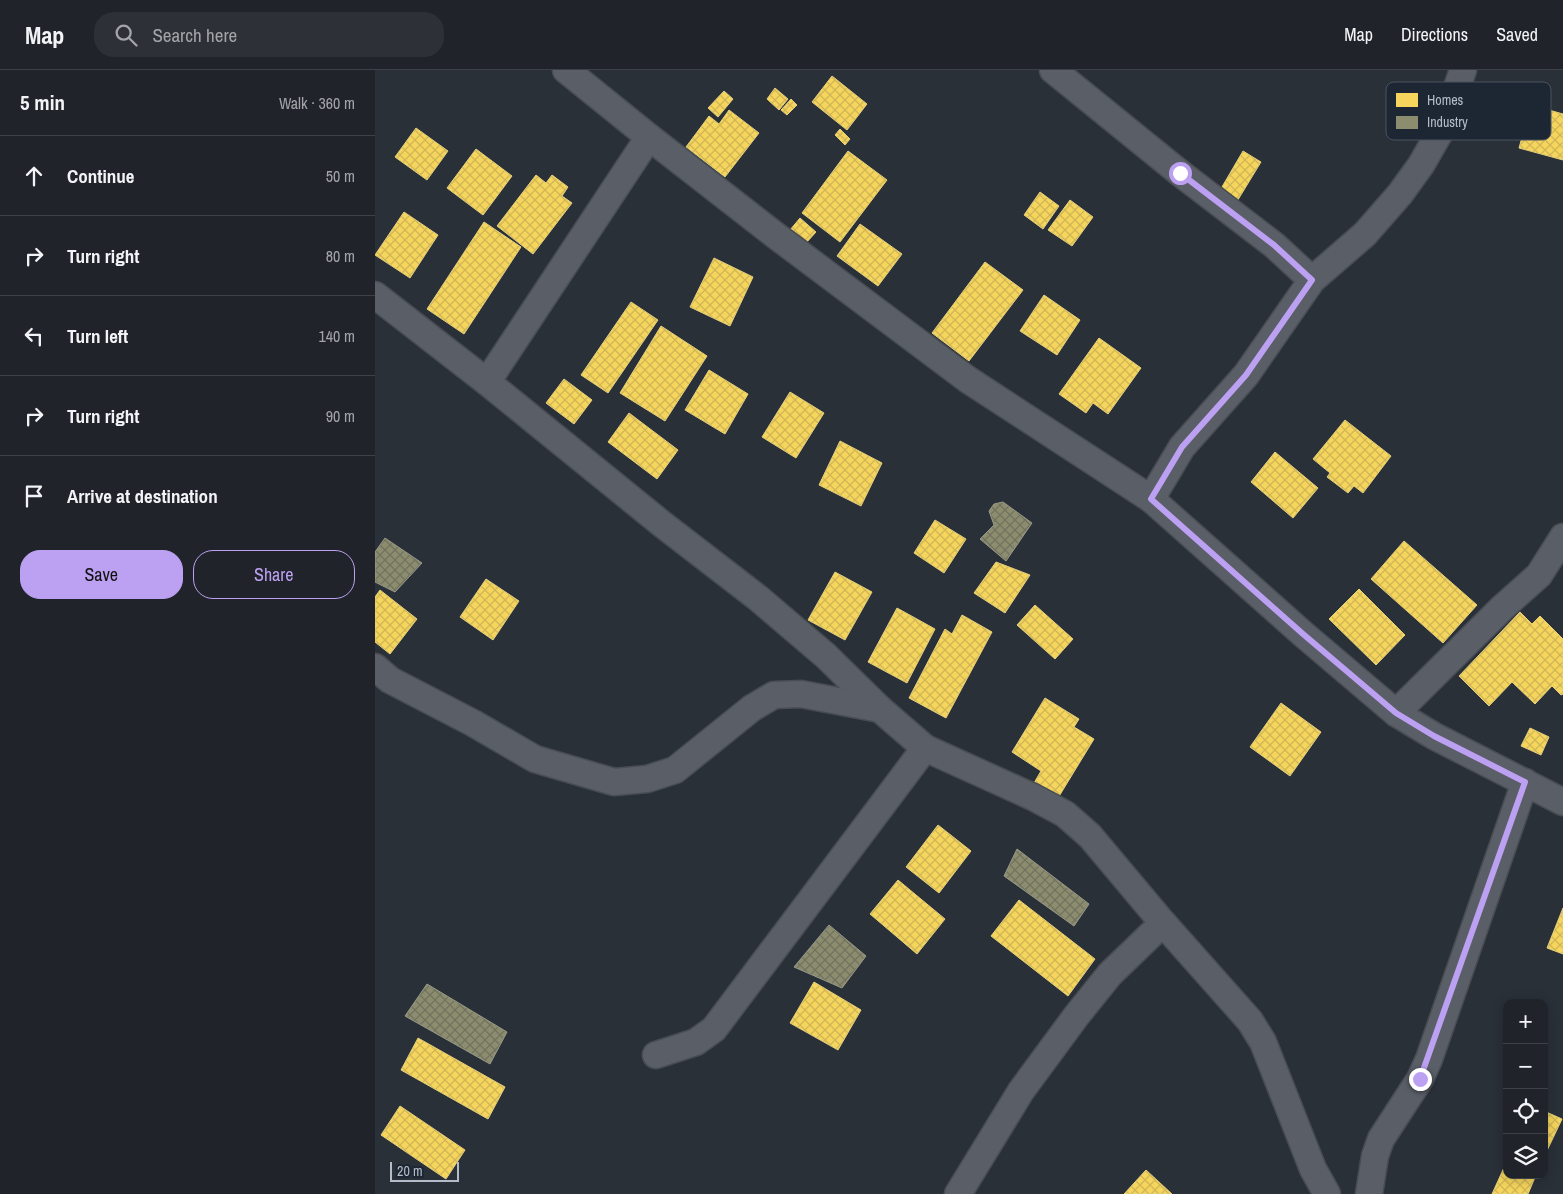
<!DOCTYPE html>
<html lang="en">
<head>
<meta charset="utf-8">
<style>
	body { margin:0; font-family:"Archivo Narrow",sans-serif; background:#2d3036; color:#f1f3f6 }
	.controls { position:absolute; right:15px; bottom:15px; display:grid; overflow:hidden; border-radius:10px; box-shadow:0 2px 12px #0003 }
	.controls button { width:45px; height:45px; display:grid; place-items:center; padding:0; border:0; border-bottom:1px solid #3d4147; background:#20242a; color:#f1f3f6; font:25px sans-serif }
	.scale { position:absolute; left:15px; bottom:12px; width:69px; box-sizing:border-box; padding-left:5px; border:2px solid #b4bcc9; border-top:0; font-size:14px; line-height:18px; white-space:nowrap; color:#b4bcc9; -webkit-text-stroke:4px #1d2633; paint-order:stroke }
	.stop { position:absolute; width:15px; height:15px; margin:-11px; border:4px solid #bca0f2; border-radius:50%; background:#fff }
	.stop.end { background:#bca0f2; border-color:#fff; box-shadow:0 1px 5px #0008 }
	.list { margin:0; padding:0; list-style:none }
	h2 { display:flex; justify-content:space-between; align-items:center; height:65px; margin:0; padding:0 20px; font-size:21px }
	h2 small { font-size:16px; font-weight:400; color:#a2a4a8 }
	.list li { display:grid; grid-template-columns:32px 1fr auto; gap:15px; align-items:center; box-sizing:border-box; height:80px; padding:0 20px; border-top:1px solid #3d4147 }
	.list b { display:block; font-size:19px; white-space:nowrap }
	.list em { font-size:16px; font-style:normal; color:#a2a4a8 }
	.actions { display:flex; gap:10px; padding:15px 20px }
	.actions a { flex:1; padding:11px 0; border:1px solid #bca0f2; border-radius:20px; text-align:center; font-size:18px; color:#bca0f2 }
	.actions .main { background:#bca0f2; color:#111 }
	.icon { flex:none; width:28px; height:28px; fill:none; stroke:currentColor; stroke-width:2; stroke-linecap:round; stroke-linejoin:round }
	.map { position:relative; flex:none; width:1188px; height:1124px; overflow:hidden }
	header { display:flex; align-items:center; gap:30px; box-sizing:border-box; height:70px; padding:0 25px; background:#20242a; border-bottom:1px solid #3d4147 }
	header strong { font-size:24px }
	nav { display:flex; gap:28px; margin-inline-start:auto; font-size:18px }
	.search { width:350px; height:45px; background:#2d3036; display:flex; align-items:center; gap:12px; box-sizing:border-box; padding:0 18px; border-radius:20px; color:#a2a4a8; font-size:19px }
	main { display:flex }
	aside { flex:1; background:#20242a }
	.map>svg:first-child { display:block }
</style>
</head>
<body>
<header>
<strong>Map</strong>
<div class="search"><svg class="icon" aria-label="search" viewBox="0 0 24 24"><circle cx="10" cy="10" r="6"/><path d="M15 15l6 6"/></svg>Search here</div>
<nav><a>Map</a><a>Directions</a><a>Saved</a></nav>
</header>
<main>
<aside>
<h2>5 min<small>Walk · 360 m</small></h2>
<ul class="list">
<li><svg class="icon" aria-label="ahead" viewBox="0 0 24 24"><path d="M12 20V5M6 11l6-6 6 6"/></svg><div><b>Continue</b></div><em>50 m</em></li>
<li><svg class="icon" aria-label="right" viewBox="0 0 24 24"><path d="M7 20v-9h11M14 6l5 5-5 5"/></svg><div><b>Turn right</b></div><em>80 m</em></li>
<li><svg class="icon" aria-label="left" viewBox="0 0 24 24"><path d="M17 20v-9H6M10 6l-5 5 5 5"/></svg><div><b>Turn left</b></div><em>140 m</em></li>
<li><svg class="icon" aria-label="right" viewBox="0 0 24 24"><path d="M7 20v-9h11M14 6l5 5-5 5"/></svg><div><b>Turn right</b></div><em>90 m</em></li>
<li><svg class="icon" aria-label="arrive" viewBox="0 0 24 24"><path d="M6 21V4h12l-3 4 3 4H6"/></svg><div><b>Arrive at destination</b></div></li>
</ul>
<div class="actions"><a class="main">Save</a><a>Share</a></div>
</aside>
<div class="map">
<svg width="1188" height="1124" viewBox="0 0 1188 1124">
	<defs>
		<pattern id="homes-cross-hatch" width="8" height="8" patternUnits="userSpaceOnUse" patternTransform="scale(1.25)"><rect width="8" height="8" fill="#f6d55c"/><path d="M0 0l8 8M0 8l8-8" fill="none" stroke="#d0b656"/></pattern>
		<pattern id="industry-cross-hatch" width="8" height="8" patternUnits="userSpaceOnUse" patternTransform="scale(1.25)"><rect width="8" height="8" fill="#8c8c6e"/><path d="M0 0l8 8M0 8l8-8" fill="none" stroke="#72735f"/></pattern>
	</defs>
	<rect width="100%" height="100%" fill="#2a3038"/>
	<g fill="url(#homes-cross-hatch)" stroke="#e2ce7d">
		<polygon points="457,6 492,34 472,60 437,32"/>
		<polygon points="400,18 413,29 404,40 392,29"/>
		<polygon points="349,21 358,29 343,47 333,38"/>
		<polygon points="416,29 422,35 412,45 406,40"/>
		<polygon points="1156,35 1188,44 1188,90 1144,78"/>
		<polygon points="354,40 384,63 350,107 311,77 334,46 344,54"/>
		<polygon points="41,58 73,81 52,110 20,87"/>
		<polygon points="465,59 475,69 470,75 460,65"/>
		<polygon points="101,79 137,106 108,145 72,118"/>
		<polygon points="473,81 512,110 465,172 427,143"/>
		<polygon points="868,81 886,92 861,133 844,122"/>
		<polygon points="161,105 171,113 177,105 193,117 187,126 197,133 158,184 122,156"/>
		<polygon points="665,122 684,136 668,159 649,145"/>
		<polygon points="695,130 718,147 697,176 673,160"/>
		<polygon points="29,142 63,165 35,208 0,185"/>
		<polygon points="425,148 441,162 431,173 415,160"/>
		<polygon points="109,152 146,177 89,264 52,239"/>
		<polygon points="485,154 527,184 503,216 462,186"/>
		<polygon points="339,188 378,207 355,256 315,237"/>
		<polygon points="610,192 648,220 594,291 557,263"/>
		<polygon points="669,225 705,250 682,285 645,261"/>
		<polygon points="256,232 283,250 233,323 206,305"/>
		<polygon points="286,256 332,286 290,351 245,323"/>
		<polygon points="724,268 766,298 733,344 718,333 711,343 684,324"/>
		<polygon points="334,300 373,324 350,364 310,340"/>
		<polygon points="189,309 217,330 199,354 171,333"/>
		<polygon points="415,322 449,343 421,388 387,367"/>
		<polygon points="254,343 303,380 282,409 233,372"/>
		<polygon points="970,350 1016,386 988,423 979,416 973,423 952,407 955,403 938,389"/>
		<polygon points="465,371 507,393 486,436 444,415"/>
		<polygon points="900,382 943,418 918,448 876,412"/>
		<polygon points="560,450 591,469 569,503 539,483"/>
		<polygon points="1029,471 1102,535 1068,573 996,509"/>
		<polygon points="621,492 655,505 630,543 599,523"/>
		<polygon points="460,502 497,522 470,570 433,550"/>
		<polygon points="111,509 144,531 118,570 85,547"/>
		<polygon points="984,519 1030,565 1001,595 954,549"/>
		<polygon points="5,520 42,549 15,584 0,572 0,527"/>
		<polygon points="660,535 698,569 680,589 642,555"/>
		<polygon points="522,538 560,559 532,613 493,592"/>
		<polygon points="1145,542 1157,554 1165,546 1188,569 1188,624 1186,625 1177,616 1160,634 1137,612 1114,636 1084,606"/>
		<polygon points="587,545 617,562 571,648 534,628 570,559 577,564"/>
		<polygon points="670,628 704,649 699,657 719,669 683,728 659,713 666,701 637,682"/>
		<polygon points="906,633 946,662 915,706 875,677"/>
		<polygon points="1155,658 1174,667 1166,685 1146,676"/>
		<polygon points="563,755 596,781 564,823 531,797"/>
		<polygon points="523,810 570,849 542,884 495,844"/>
		<polygon points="644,830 720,889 693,926 616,866"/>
		<polygon points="1188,838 1188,884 1172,878"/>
		<polygon points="439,912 486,940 463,980 415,953"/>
		<polygon points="43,968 130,1017 113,1049 26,1000"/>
		<polygon points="25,1036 90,1080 71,1109 6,1065"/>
		<polygon points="1169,1041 1187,1049 1169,1087"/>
		<polygon points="1132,1091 1132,1105 1161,1105 1153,1124 1117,1124"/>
		<polygon points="771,1100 797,1124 749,1124"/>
	</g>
	<g fill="url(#industry-cross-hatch)" stroke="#989a89">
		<polygon points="628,432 657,453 631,491 605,469 619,455 614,441 619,434"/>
		<polygon points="10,468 47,493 20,522 0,512 0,482"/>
		<polygon points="642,779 714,834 699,856 629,806"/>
		<polygon points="454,855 491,886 467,918 419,897"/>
		<polygon points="52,914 132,962 115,994 30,946"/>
	</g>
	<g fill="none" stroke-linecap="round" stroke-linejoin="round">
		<g stroke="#484c53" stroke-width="29">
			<g id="minor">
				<polyline points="191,0 274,67 400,165 592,309 776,429 928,564 1021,643 1059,666 1188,732"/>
				<polyline points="678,0 805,103 899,175 937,210"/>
				<polyline points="0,225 112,312 287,454 383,528 451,586 505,639 550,678 658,727 690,744 715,766 788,853 875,951 888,972 938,1099 952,1124"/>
				<polyline points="112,312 274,67"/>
				<polyline points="776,429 807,377 871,305 937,210 990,164 1025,124 1046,95 1069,55 1088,0"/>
				<polyline points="0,597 15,610 98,653 160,689 239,712 272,709 300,700 377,638 399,625 426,624 505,639"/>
				<polyline points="1021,643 1127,538 1164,505 1188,467"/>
				<polyline points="281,985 321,972 339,959 550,678"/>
				<polyline points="583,1124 646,1021 702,945 735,904 788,853"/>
				<polyline points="994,1124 1000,1086 1006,1069 1045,1009 1054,989 1150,712"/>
			</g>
		</g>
		<use href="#minor" stroke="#5a5e66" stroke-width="26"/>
	</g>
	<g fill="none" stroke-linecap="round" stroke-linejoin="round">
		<polyline stroke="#bca0f2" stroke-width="6" points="805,103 899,175 937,210 871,305 807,377 776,429 928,564 1021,643 1059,666 1150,712 1045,1009"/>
	</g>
	<rect x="1011" y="12" width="165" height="58" rx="8" fill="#1d2633" stroke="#4a5360" stroke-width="1"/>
	<rect x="1021" y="23" width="22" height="14" fill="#f6d55c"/>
	<rect x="1021" y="46" width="22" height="13" fill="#8c8c6e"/>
	<g font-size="14" fill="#b4bcc9">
		<text x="1052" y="35">Homes</text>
		<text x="1052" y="57">Industry</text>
	</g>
</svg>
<div class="controls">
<button>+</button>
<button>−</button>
<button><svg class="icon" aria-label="locate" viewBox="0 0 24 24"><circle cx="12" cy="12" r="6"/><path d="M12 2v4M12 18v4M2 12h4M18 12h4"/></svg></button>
<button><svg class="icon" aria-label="layers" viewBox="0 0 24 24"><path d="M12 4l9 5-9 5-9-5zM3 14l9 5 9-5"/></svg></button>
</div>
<div class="scale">20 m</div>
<div class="stop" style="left:805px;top:103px"></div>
<div class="stop end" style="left:1045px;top:1009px"></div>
</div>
</main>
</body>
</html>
